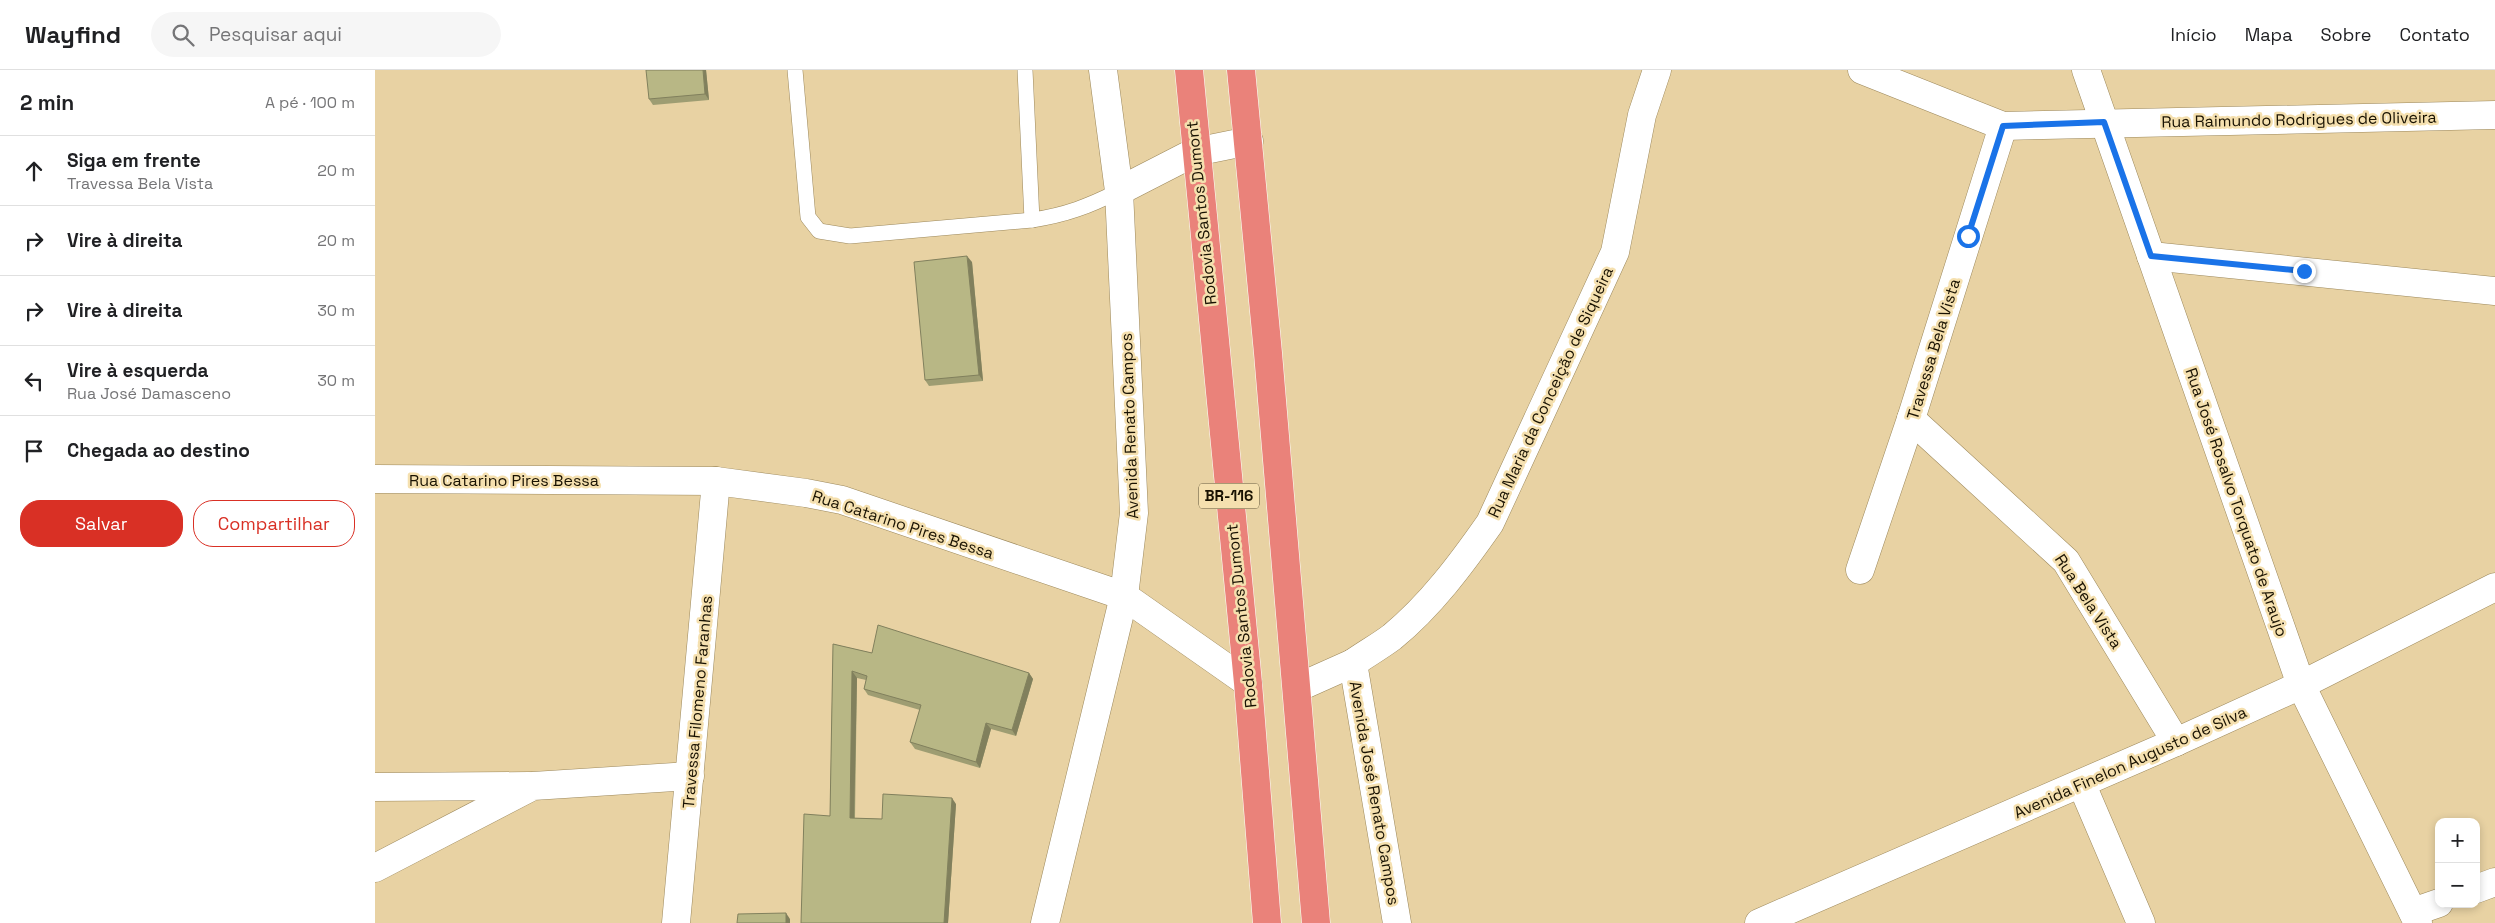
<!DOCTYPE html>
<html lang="pt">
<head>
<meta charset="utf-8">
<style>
	body { margin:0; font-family:"Space Grotesk",sans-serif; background:#f6f6f6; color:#202124 }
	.controls { position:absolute; right:15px; bottom:15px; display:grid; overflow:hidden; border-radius:10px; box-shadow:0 2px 8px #0003 }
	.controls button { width:45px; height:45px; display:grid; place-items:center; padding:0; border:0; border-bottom:1px solid #e0e0e0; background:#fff; color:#202124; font:25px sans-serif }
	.stop { position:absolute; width:15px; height:15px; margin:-11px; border:4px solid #1a73e8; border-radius:50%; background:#fff }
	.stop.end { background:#1a73e8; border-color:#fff; box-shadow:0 1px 5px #0008 }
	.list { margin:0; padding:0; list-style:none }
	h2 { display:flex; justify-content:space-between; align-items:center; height:65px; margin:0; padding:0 20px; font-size:21px }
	h2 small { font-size:16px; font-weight:400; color:#757577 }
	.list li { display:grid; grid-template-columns:32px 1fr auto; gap:15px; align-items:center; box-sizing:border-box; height:70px; padding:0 20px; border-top:1px solid #e0e0e0 }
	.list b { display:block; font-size:19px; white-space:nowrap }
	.list p { margin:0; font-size:16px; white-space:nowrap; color:#757577 }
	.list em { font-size:16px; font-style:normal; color:#757577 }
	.actions { display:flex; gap:10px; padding:15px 20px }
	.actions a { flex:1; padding:11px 0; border:1px solid #d93025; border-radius:20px; text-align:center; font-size:18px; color:#d93025 }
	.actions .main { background:#d93025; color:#fff }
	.icon { flex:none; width:28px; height:28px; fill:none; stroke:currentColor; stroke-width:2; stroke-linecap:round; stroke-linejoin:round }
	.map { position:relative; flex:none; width:2120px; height:853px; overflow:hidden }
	header { display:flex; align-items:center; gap:30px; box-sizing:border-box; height:70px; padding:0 25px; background:#fff; border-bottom:1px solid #e0e0e0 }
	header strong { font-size:24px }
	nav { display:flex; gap:28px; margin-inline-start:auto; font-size:18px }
	.search { width:350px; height:45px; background:#f6f6f6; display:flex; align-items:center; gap:12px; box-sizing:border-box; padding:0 18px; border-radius:28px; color:#757577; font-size:19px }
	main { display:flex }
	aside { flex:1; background:#fff }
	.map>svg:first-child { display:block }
</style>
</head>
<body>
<header>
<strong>Wayfind</strong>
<div class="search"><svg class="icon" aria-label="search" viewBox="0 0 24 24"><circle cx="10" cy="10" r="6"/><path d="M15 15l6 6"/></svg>Pesquisar aqui</div>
<nav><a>Início</a><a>Mapa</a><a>Sobre</a><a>Contato</a></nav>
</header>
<main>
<aside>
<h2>2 min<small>A pé · 100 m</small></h2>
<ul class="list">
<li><svg class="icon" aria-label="ahead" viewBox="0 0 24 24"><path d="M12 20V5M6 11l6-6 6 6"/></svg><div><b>Siga em frente</b><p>Travessa Bela Vista</p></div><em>20 m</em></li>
<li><svg class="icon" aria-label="right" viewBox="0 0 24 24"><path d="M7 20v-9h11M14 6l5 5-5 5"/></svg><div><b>Vire à direita</b></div><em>20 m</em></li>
<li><svg class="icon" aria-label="right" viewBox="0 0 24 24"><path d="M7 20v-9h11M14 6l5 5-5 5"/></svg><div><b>Vire à direita</b></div><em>30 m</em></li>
<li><svg class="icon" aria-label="left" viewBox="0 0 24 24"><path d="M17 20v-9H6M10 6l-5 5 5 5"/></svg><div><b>Vire à esquerda</b><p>Rua José Damasceno</p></div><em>30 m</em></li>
<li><svg class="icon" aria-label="arrive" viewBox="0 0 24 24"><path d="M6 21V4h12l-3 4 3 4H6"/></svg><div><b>Chegada ao destino</b></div></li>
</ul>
<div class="actions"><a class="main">Salvar</a><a>Compartilhar</a></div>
</aside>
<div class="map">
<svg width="2120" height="853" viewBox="0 0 2120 853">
	<rect width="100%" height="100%" fill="#e8d2a3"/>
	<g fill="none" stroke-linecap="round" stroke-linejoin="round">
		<g stroke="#9c885b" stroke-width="16">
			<g id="service">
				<path d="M420,0L433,147L444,161L475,166L657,150C691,145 714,136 744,121"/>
				<polyline points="650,0 657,150"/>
			</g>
		</g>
		<g stroke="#9c885b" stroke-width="29">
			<g id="minor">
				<polyline points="1487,0 1628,56 2120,45"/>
				<polyline points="1711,0 1926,615 2043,853"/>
				<polyline points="744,121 820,82 874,71"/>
				<polyline points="1776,186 2120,221"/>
				<polyline points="1536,349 1691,491 1801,672"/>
				<polyline points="0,409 341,411 431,423 467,430 749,526 873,613"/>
				<polyline points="1485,500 1536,349 1628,56"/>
				<path d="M978,593C991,584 1005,576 1017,567C1056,535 1087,493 1115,453L1240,182L1267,45L1282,0"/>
				<polyline points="1707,715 1766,853"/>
				<polyline points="0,717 154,716"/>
				<polyline points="0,798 158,716 315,706"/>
				<polyline points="2101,819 2120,812"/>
				<polyline points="2038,842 2064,833"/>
				<polyline points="301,853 341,411"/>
				<polyline points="670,853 749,526 759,443 744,121 728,0"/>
			</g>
		</g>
		<g stroke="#9c885b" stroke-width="29">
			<g id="tertiary">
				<polyline points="922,618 978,593 1022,853"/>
				<polyline points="1384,853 1801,672 1926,615 2120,517"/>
			</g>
		</g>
		<g stroke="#fff" stroke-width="29">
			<g id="trunk">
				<polyline points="814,0 873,613 892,853"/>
				<polyline points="866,0 893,283 941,853"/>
			</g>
		</g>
		<use href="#service" stroke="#fff" stroke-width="15"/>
		<use href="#minor" stroke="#fff" stroke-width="28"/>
		<use href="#tertiary" stroke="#fff" stroke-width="28"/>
		<use href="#trunk" stroke="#ea827a" stroke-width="28"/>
	</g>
	<g fill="#9e9d72">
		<polygon points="331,0 334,30 278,35 274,29"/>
		<polygon points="597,192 608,311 554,316 550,310"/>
		<polygon points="458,574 497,583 654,603 658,609 641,666 616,659 605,698 540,679 535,672 545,640 493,625 489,619 491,610 482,608 480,748 507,749 581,734 573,853 426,853 455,746"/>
	</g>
	<g fill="#81805d">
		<polygon points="328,0 331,0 334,30 330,24"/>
		<polygon points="592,186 597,192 608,311 604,305"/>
		<polygon points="477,601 482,608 479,754 475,748"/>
		<polygon points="654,603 658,609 641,666 637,660"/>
		<polygon points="611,653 616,659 605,698 601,692"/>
		<polygon points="577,728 581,734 573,853 569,853"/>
		<polygon points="411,843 415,849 415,853 411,853"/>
	</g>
	<g fill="#b8b785" stroke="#81805d">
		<polygon points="271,0 328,0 330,24 274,29"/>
		<polygon points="592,186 604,305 550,310 539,192"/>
		<polygon points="503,555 654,603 637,660 611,653 601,692 535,672 546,635 489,619 492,606 477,601 475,748 507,749 508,724 577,728 569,853 426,853 429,744 455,746 458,574 497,583"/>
		<polygon points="411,843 411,853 362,853 363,844"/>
	</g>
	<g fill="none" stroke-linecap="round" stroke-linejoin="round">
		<polyline stroke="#1a73e8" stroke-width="6" points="1593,166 1628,56 1729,52 1776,186 1929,201"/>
	</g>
	<g text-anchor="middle" stroke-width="5" stroke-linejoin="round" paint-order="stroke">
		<rect fill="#f5e0af" stroke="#5b5036" stroke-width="1" x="824" y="413.5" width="60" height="25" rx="4"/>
		<g font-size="15" font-weight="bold" fill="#191202">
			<text x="854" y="431">BR-116</text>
		</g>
		<g font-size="16" fill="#191202" stroke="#f5e0af">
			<text transform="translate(1924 49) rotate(-1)" y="6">Rua Raimundo Rodrigues de Oliveira</text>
			<text transform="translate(826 143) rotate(-96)" y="6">Rodovia Santos Dumont</text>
			<text transform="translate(1558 279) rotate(-73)" y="6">Travessa Bela Vista</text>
			<text transform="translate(1175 322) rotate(-65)" y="6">Rua Maria da Conceição de Siqueira</text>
			<text transform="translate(754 356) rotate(-92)" y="6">Avenida Renato Campos</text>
			<text x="129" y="416">Rua Catarino Pires Bessa</text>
			<text transform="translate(1862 432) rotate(71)" y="6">Rua José Rosalvo Torquato de Araujo</text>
			<text transform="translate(528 454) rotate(18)" y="6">Rua Catarino Pires Bessa</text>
			<text transform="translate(1714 531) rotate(57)" y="6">Rua Bela Vista</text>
			<text transform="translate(866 546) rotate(-96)" y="6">Rodovia Santos Dumont</text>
			<text transform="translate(322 632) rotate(-85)" y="6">Travessa Filomeno Faranhas</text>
			<text transform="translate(1755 692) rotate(-24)" y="6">Avenida Finelon Augusto de Silva</text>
			<text transform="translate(1000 723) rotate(80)" y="6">Avenida José Renato Campos</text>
		</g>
	</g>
</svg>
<div class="controls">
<button>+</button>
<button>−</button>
</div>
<div class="stop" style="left:1593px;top:166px"></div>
<div class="stop end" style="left:1929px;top:201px"></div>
</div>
</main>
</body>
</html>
